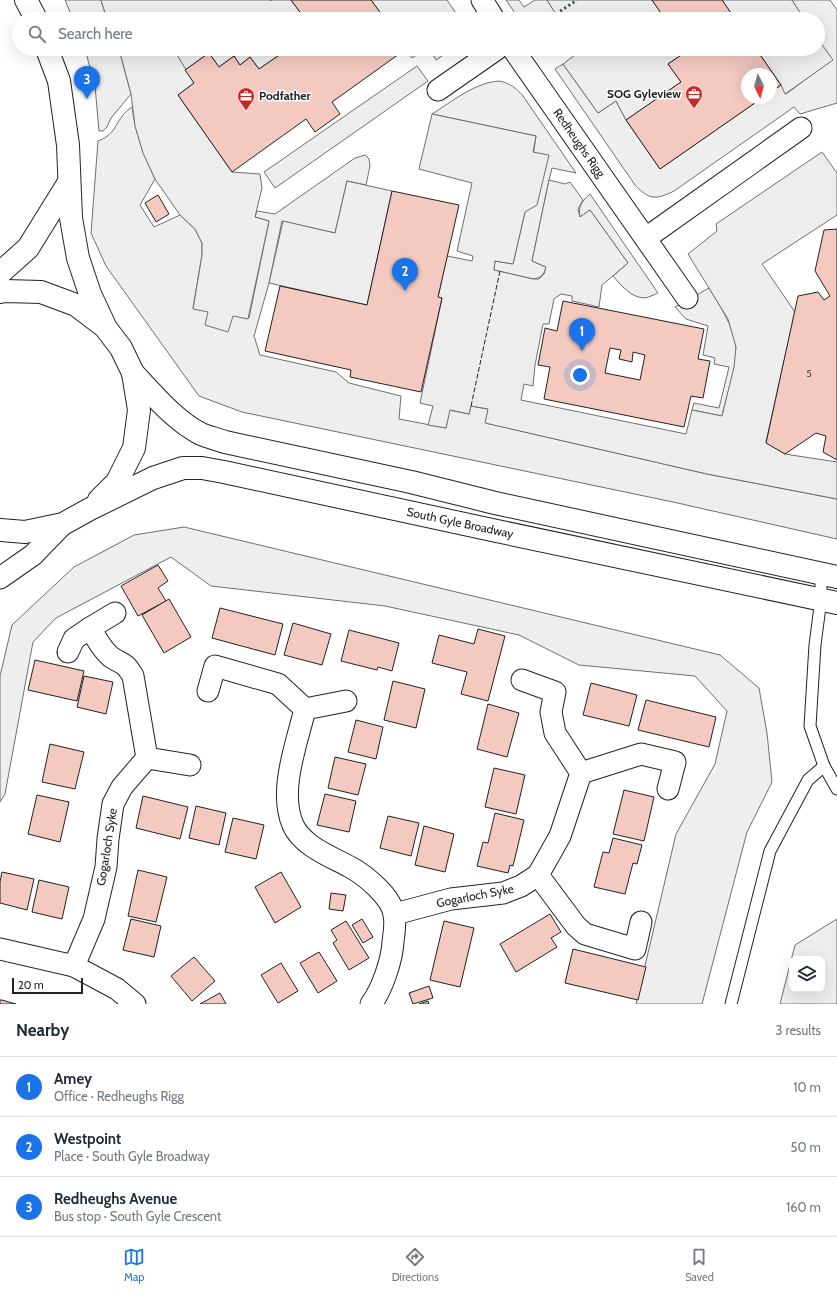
<!DOCTYPE html>
<html lang="en">
<head>
<meta charset="utf-8">
<style>
	body { margin:0; font-family:Cabin,sans-serif; background:#f2f2f3; color:#1f2937 }
	.controls { position:absolute; right:12px; bottom:12px; display:grid; overflow:hidden; border-radius:8px; box-shadow:0 4px 16px #0002 }
	.controls button { width:36px; height:36px; display:grid; place-items:center; padding:0; border:0; border-bottom:1px solid #e0e1e3; background:#fff; color:#1f2937; font:20px sans-serif }
	.compass { position:absolute; left:741px; top:68px; width:36px; height:36px; border-radius:50%; background:#fff; box-shadow:0 4px 16px #0002; rotate:174deg }
	.scale { position:absolute; left:12px; bottom:10px; width:71px; box-sizing:border-box; padding-left:4px; border:2px solid #222; border-top:0; font-size:11px; line-height:14px; white-space:nowrap; color:#222; -webkit-text-stroke:3px #fff; paint-order:stroke }
	.you { position:absolute; left:580px; top:375px; width:14px; height:14px; margin:-10px; border:3px solid #fff; border-radius:50%; background:#1a73e8; box-shadow:0 0 0 6px #1a73e833 }
	.badge { display:grid; place-items:center; width:26px; height:26px; border-radius:50%; background:#1a73e8; color:#fff; font-size:13px; font-weight:700 }
	.pin { position:absolute; translate:-50% -33px; filter:drop-shadow(0 1px 2px #0008) }
	.pin::after { content:''; position:absolute; top:21px; width:14px; height:12px; background:inherit; clip-path:polygon(0 0,100% 0,50% 100%) }
	.list { margin:0; padding:0; list-style:none }
	h2 { display:flex; justify-content:space-between; align-items:center; height:52px; margin:0; padding:0 16px; font-size:17px }
	h2 small { font-size:13px; font-weight:400; color:#747a83 }
	.list li { display:grid; grid-template-columns:26px 1fr auto; gap:12px; align-items:center; box-sizing:border-box; height:60px; padding:0 16px; border-top:1px solid #e0e1e3 }
	.list b { display:block; font-size:15px; white-space:nowrap }
	.list p { margin:0; font-size:13px; white-space:nowrap; color:#747a83 }
	.list em { font-size:13px; font-style:normal; color:#747a83 }
	.icon { flex:none; width:22px; height:22px; fill:none; stroke:currentColor; stroke-width:2; stroke-linecap:round; stroke-linejoin:round }
	.map { position:relative; flex:none; width:837px; height:1004px; overflow:hidden }
	.search { position:absolute; background:#fff; box-shadow:0 4px 16px #0002; left:12px; right:12px; top:12px; height:44px; display:flex; align-items:center; gap:10px; box-sizing:border-box; padding:0 14px; border-radius:22px; color:#747a83; font-size:15px }
	.sheet { height:232px; background:#fff }
	nav { display:flex; justify-content:space-around; align-items:center; box-sizing:border-box; height:56px; border-top:1px solid #e0e1e3; background:#fff; font-size:11px; color:#747a83 }
	nav a { display:grid; justify-items:center; gap:2px }
	nav .on { color:#1a73e8 }
	.map>svg:first-child { display:block }
</style>
</head>
<body>
<div class="map">
<svg width="837" height="1004" viewBox="0 0 837 1004">
	<rect width="100%" height="100%" fill="#fff"/>
	<g fill="#eee" stroke="#6f6f6f">
		<polygon points="65,0 101,0 107,19 73,19"/>
		<polygon points="506,0 519,0 524,7 535,0 547,0 556,14 548,19 519,19"/>
		<path d="M792,0H830L837,10V103L800,114L794,107L674,191C656,200 649,200 635,185L555,69L563,64L598,113L616,101L626,120L660,169L762,98H771V92L781,85L786,94L832,60L818,39V19H804Z"/>
		<polygon points="85,49 119,49 131,94 111,118 107,127 103,131 99,131 95,86"/>
		<polygon points="177,49 234,49 237,54 219,67 209,53 185,70 176,53"/>
		<path d="M499,81C510,83 516,88 523,96L576,173L552,168L549,180L532,261L546,267C544,275 541,278 533,279L494,270L495,261L513,264L525,212L536,136L432,114C453,101 474,83 499,81Z"/>
		<path d="M132,107C136,136 143,153 155,179L140,205L154,227L180,215L195,229L202,243V255L193,308L249,318L269,221L255,217L257,211L275,214L355,158L365,155L369,159L370,166L366,185L347,181L335,233L282,221L269,283L254,336L260,355L336,372L349,383L401,396L399,419L446,428L449,410L469,414L471,406L488,409L486,423L707,474L837,499V539L673,502L242,412L199,396L106,266L91,233L98,141C118,134 115,118 132,107Z"/>
		<path d="M590,194L658,293C654,295 649,297 645,298C631,298 621,285 613,276L628,263L590,210L580,217C578,206 582,201 590,194Z"/>
		<path d="M709,288C720,306 733,325 736,347C738,365 726,397 722,416L692,410L694,403L719,408L729,367L714,364L715,358L703,355L708,326L686,319L675,307Z"/>
		<polygon points="184,527 720,655 759,688 767,733 772,782 747,832 702,1004 636,1004 676,834 715,764 727,711 695,676 579,665 519,635 385,606 211,586 171,557 56,618 33,642 5,794 0,802 0,676 12,625 74,567 134,535"/>
	</g>
	<g fill="#ededed" stroke="#6f6f6f" fill-rule="evenodd">
		<polygon points="101,0 270,0 271,1 272,0 291,0 305,19 107,19"/>
		<polygon points="371,0 447,0 460,19 385,19"/>
		<polygon points="547,0 652,0 665,19 559,19"/>
		<polygon points="722,0 792,0 804,19 735,19"/>
		<polygon points="818,39 833,60 785,94 781,85 756,49 818,49"/>
		<polygon points="119,49 177,49 176,53 194,83 178,95 232,172 260,174 262,188 255,217 269,221 248,319 233,316 228,332 205,325 208,312 193,309 202,255 202,243 195,229 180,215 155,179 143,153 135,126 131,94"/>
		<polygon points="234,49 288,49 259,69 250,57 240,65 234,56 237,53"/>
		<polygon points="406,49 425,49 412,58"/>
		<polygon points="429,49 452,49 436,60"/>
		<polygon points="580,49 686,49 687,51 668,64 681,82 626,120 616,101 598,113 563,64 580,51"/>
		<polygon points="417,66 428,81 275,188 264,172"/>
		<polygon points="432,114 536,136 533,152 549,155 537,205 525,212 513,264 495,261 494,270 533,279 539,279 544,274 546,267 532,261 549,180 565,184 570,182 583,200 578,209 580,217 590,210 628,263 602,285 599,307 572,301 572,296 561,294 554,299 549,324 543,324 535,365 533,386 524,384 521,400 686,434 692,410 722,416 734,367 736,347 728,319 688,254 717,231 716,224 822,152 837,173 837,215 762,264 795,312 766,442 785,454 837,462 837,499 707,474 485,423 488,409 471,406 469,414 450,410 446,428 428,425 433,406 420,403 442,298 438,297 447,256 472,261 473,256 457,251 472,183 419,169"/>
		<polygon points="347,181 392,191 367,305 269,283 283,221 335,233"/>
		<path d="M837,919V1004H780L795,945ZM792,959H822V989H792Z"/>
	</g>
	<g fill="#f3c9c0" stroke="#222" fill-rule="evenodd">
		<polygon points="291,0 371,0 385,19 305,19"/>
		<polygon points="652,0 722,0 735,19 665,19"/>
		<polygon points="288,49 406,49 332,102 340,114 315,132 306,119 232,172 178,95 194,83 185,70 209,53 219,67 234,56 240,65 250,57 259,69"/>
		<polygon points="686,49 756,49 781,85 771,92 771,74 747,74 747,98 762,98 660,169 626,120 681,82 668,64 687,51"/>
		<polygon points="392,191 459,205 438,297 442,298 421,392 350,377 351,370 265,351 280,286 367,305"/>
		<polygon points="158,195 169,214 156,222 145,203"/>
		<polygon points="837,229 837,460 823,452 826,436 816,433 785,454 766,443 798,296 818,292 824,300 830,296 815,271 824,230"/>
		<path d="M563,301L704,329L698,359L710,361L703,398L691,396L684,427L544,399L550,367L538,365L545,328L557,331ZM610,348L621,350L619,359L632,362L633,352L645,355L640,380L605,373Z"/>
		<polygon points="158,565 168,581 158,588 166,601 138,616 121,586"/>
		<polygon points="169,599 191,637 164,653 142,615"/>
		<polygon points="220,608 283,624 275,655 212,638"/>
		<polygon points="293,623 331,634 322,665 284,655"/>
		<polygon points="478,629 505,636 488,701 461,694 467,672 432,663 439,635 474,644"/>
		<polygon points="349,630 399,643 392,671 378,667 377,670 341,661"/>
		<polygon points="35,660 84,671 77,701 28,690"/>
		<polygon points="84,676 113,682 106,714 77,707"/>
		<polygon points="393,681 425,689 416,728 384,720"/>
		<polygon points="591,683 637,695 629,726 583,715"/>
		<polygon points="646,700 716,717 709,747 638,730"/>
		<polygon points="488,704 519,713 507,757 477,749"/>
		<polygon points="356,720 383,727 376,759 348,752"/>
		<polygon points="50,744 84,752 75,789 42,782"/>
		<polygon points="335,757 366,764 358,795 328,788"/>
		<polygon points="494,768 525,775 516,814 485,807"/>
		<polygon points="624,790 654,797 644,841 613,834"/>
		<polygon points="325,794 356,801 349,832 317,825"/>
		<polygon points="37,795 69,802 60,842 28,834"/>
		<polygon points="143,796 188,807 180,839 136,828"/>
		<polygon points="196,806 226,813 219,845 189,838"/>
		<polygon points="495,813 524,820 513,866 510,865 508,873 477,866 483,842 488,843"/>
		<polygon points="388,816 419,823 411,856 380,848"/>
		<polygon points="233,818 264,825 256,859 225,852"/>
		<polygon points="424,826 454,834 445,872 415,865"/>
		<polygon points="613,838 642,845 637,864 633,863 625,894 594,887 603,852 609,853"/>
		<polygon points="138,870 167,877 156,922 128,916"/>
		<polygon points="2,872 34,879 27,910 0,903 0,882"/>
		<polygon points="281,872 301,907 275,923 255,887"/>
		<polygon points="39,880 69,887 62,919 32,912"/>
		<polygon points="331,893 346,895 343,911 329,909"/>
		<polygon points="550,914 561,932 551,938 557,947 516,972 500,944"/>
		<polygon points="131,919 161,926 154,957 123,950"/>
		<polygon points="362,919 373,937 363,943 352,925"/>
		<polygon points="346,921 369,958 349,970 333,943 337,940 331,930"/>
		<polygon points="444,921 474,928 460,987 430,980"/>
		<polygon points="573,949 646,967 638,1000 565,983"/>
		<polygon points="319,952 337,981 318,993 300,963"/>
		<polygon points="194,957 215,981 192,1001 171,976"/>
		<polygon points="281,963 298,991 278,1003 261,975"/>
		<polygon points="429,986 433,998 413,1004 409,993"/>
		<polygon points="220,993 226,1004 200,1004"/>
		<polygon points="0,1000 2,1000 16,1004 0,1004"/>
		<polygon points="428,1001 429,1004 419,1004"/>
	</g>
	<g fill="none" stroke-linecap="round" stroke-linejoin="round">
		<g stroke="#222" stroke-width="13">
			<g id="service">
				<polyline points="821,574 821,599 815,645 810,726 824,766 837,789"/>
				<polyline points="731,1004 770,851 808,780 824,766"/>
			</g>
		</g>
		<g stroke="#222" stroke-width="23">
			<g id="minor">
				<polyline points="482,0 494,19"/>
				<polyline points="513,49 687,298"/>
				<polyline points="438,90 497,49"/>
				<polyline points="646,238 801,128"/>
				<polyline points="0,578 33,555 63,524"/>
				<path d="M115,613L90,628C96,638 102,650 111,657C123,665 124,661 133,676L147,758L190,765"/>
				<polyline points="68,652 74,639 90,628"/>
				<polyline points="208,691 215,666 278,684 305,709 346,701"/>
				<path d="M305,709C297,743 278,791 293,825C302,846 332,857 350,867C365,875 392,897 394,915C396,923 394,933 393,942C392,960 382,990 371,1004"/>
				<polyline points="581,773 641,754 675,762 668,789"/>
				<polyline points="538,875 576,926 585,934 635,949 641,922"/>
				<polyline points="395,914 451,899 503,893 521,886 538,875 560,836 581,773 555,733 551,712 555,692 522,680"/>
				<polyline points="0,949 74,966 117,989 135,1004"/>
				<polyline points="74,966 94,919 106,867 108,839 113,804 122,787 147,758"/>
			</g>
		</g>
		<g stroke="#222" stroke-width="24">
			<g id="tertiary">
				<polyline points="26,0 36,19"/>
				<polyline points="47,49 59,81 68,145 71,218 78,258 90,294 104,324"/>
				<polyline points="0,273 28,248 69,182"/>
				<polyline points="0,292 5,291 41,292 76,305 105,327 121,348 133,373 139,410 134,448 117,482 99,500"/>
				<path d="M133,373C153,394 174,420 201,434C208,437 217,439 225,442L411,482L495,503L837,577"/>
				<polyline points="0,530 25,532 63,524 90,509 153,478 183,468 202,468 224,472 492,530 837,603"/>
			</g>
		</g>
		<use href="#service" stroke="#fff" stroke-width="11"/>
		<use href="#minor" stroke="#fff" stroke-width="21"/>
		<use href="#tertiary" stroke="#fff" stroke-width="22"/>
		<polyline stroke="#2f5e38" stroke-width="3" stroke-dasharray="2 3" stroke-linecap="butt" points="556,14 577,0"/>
		<polyline stroke="#222" stroke-width="1" stroke-dasharray="5 2" stroke-linecap="butt" points="471,406 500,271"/>
	</g>
	<defs>
		<g id="office-pin" transform="scale(0.9)"><path d="M0 17L-7.5 6A9.5 9.5 0 1 1 7.5 6Z" fill="#c62828" stroke="#fff"/><path d="M-6-3h4V-5.5h4V-3h4V5H-6ZM-1-4.5V-3h2v-1.5ZM-6 0V1H6V0Z" fill="#fff"/></g>
	</defs>
	<g fill-rule="evenodd">
		<use href="#office-pin" x="694" y="94"/>
		<use href="#office-pin" x="246" y="96"/>
	</g>
	<g text-anchor="middle" stroke-width="3" stroke-linejoin="round" paint-order="stroke">
		<g font-size="10" fill="#564c4a">
			<text x="809" y="377">5</text>
		</g>
		<g font-size="12" font-weight="bold" fill="#222" stroke="#fff" text-anchor="end">
			<text x="681" y="98">SOG Gyleview</text>
			<text x="259" y="100" text-anchor="start">Podfather</text>
		</g>
		<g font-size="12" fill="#222" stroke="#fff">
			<text transform="translate(579 143) rotate(55)" y="4">Redheughs Rigg</text>
			<text transform="translate(460 523) rotate(12)" y="4">South Gyle Broadway</text>
			<text transform="translate(107 847) rotate(-81)" y="4">Gogarloch Syke</text>
			<text transform="translate(475 896) rotate(-11)" y="4">Gogarloch Syke</text>
		</g>
	</g>
</svg>
<div class="controls">
<button><svg class="icon" aria-label="layers" viewBox="0 0 24 24"><path d="M12 4l9 5-9 5-9-5zM3 14l9 5 9-5"/></svg></button>
</div>
<svg class="compass" viewBox="-18 -18 36 36"><path d="M0-13l5 13h-10z" fill="#e53935"/><path d="M0 13l5-13h-10z" fill="#747a83"/></svg>
<div class="scale">20 m</div>
<div class="you"></div>
<div class="pin badge" style="left:582px;top:351px">1</div>
<div class="pin badge" style="left:405px;top:291px">2</div>
<div class="pin badge" style="left:87px;top:99px">3</div>
<div class="search"><svg class="icon" aria-label="search" viewBox="0 0 24 24"><circle cx="10" cy="10" r="6"/><path d="M15 15l6 6"/></svg>Search here</div>
</div>
<section class="sheet">
<h2>Nearby<small>3 results</small></h2>
<ul class="list">
<li><span class="badge">1</span><div><b>Amey</b><p>Office · Redheughs Rigg</p></div><em>10 m</em></li>
<li><span class="badge">2</span><div><b>Westpoint</b><p>Place · South Gyle Broadway</p></div><em>50 m</em></li>
<li><span class="badge">3</span><div><b>Redheughs Avenue</b><p>Bus stop · South Gyle Crescent</p></div><em>160 m</em></li>
</ul>
</section>
<nav>
<a class="on"><svg class="icon" aria-label="map" viewBox="0 0 24 24"><path d="M3 6l6-2 6 2 6-2v14l-6 2-6-2-6 2zM9 4v14M15 6v14"/></svg>Map</a>
<a><svg class="icon" aria-label="directions" viewBox="0 0 24 24"><path d="M12 3l9 9-9 9-9-9zM9 14v-3h6M13 9l2 2-2 2"/></svg>Directions</a>
<a><svg class="icon" aria-label="saved" viewBox="0 0 24 24"><path d="M7 4h10v16l-5-4-5 4z"/></svg>Saved</a>
</nav>
</body>
</html>
